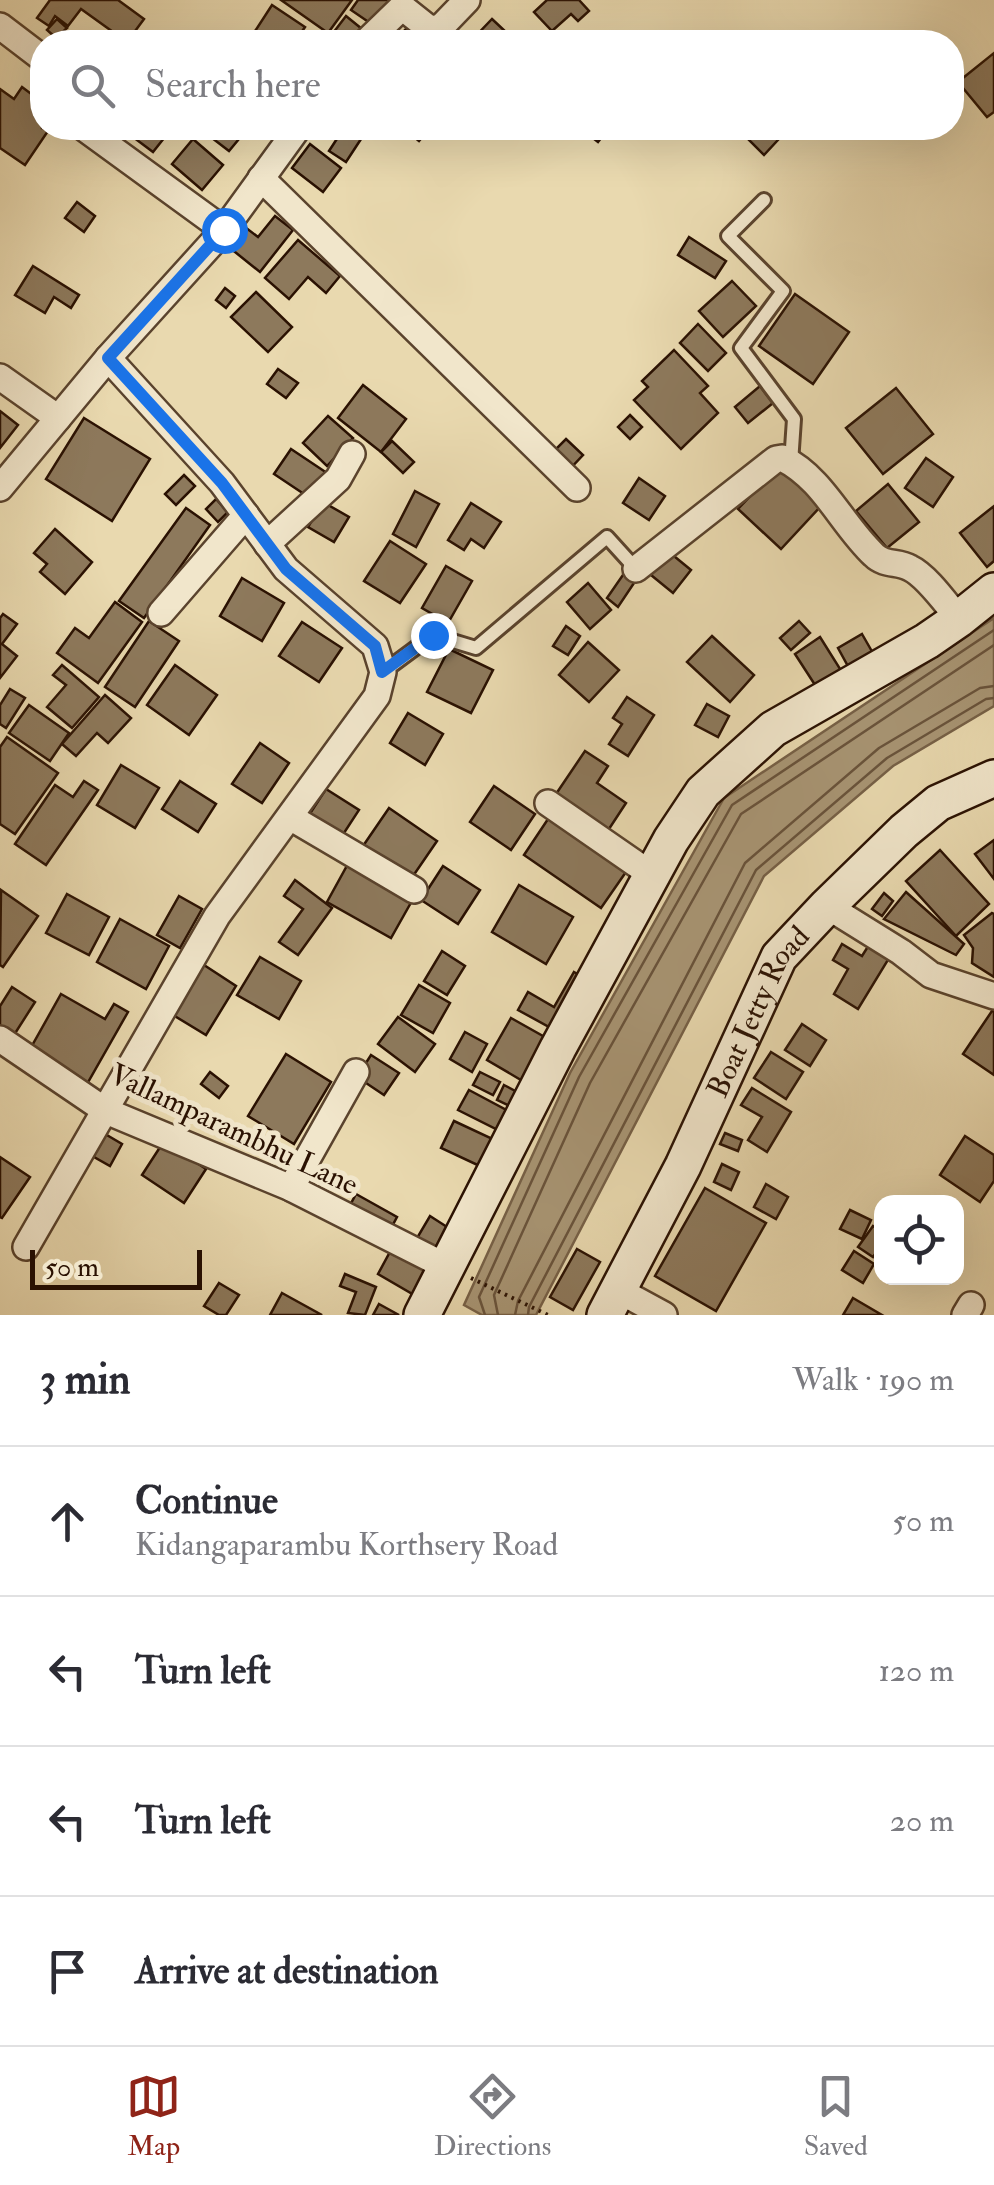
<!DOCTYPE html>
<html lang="en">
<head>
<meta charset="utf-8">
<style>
	body { margin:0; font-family:"IM FELL Double Pica",serif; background:#f7f7f7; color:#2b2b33 }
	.controls { position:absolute; right:30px; bottom:30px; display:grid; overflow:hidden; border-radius:20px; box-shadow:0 10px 40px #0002 }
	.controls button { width:90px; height:90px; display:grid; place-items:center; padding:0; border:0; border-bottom:2px solid #e1e1e2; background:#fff; color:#2b2b33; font:50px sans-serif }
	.scale { position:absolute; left:30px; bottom:25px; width:172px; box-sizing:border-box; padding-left:10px; border:5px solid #2a1102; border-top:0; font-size:28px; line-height:35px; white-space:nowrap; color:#2a1102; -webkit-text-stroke:8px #f1e6cb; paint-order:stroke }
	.stop { position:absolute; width:30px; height:30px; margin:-22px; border:8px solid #1a73e8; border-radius:50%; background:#fff }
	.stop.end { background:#1a73e8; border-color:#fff; box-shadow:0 2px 10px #0008 }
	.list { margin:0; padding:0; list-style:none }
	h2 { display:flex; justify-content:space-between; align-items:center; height:130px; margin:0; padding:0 40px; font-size:42px }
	h2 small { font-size:32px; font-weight:400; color:#7c7c81 }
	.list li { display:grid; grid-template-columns:65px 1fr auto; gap:30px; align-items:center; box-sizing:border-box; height:150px; padding:0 40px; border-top:2px solid #e1e1e2 }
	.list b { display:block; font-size:38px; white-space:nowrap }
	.list p { margin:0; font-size:32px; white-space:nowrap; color:#7c7c81 }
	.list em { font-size:32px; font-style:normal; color:#7c7c81 }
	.icon { flex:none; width:55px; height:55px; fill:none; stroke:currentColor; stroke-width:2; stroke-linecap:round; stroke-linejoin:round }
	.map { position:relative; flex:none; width:994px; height:1315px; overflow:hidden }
	.search { position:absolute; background:#fff; box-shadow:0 10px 40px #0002; left:30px; right:30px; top:30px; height:110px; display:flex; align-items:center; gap:25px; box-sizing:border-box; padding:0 35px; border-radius:40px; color:#7c7c81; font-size:38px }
	.sheet { height:730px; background:#fff }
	nav { display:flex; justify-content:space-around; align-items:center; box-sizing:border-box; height:140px; border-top:2px solid #e1e1e2; background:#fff; font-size:28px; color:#7c7c81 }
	nav a { display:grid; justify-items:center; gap:5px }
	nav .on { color:#8f2418 }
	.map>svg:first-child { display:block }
</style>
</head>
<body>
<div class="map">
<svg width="994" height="1315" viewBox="0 0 994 1315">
	<rect width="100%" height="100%" fill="#e9d9af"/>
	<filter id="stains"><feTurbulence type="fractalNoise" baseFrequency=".002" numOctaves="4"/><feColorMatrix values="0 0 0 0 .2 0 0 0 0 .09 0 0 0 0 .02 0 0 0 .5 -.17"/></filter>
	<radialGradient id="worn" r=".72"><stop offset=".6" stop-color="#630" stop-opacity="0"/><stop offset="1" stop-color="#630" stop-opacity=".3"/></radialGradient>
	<polygon fill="#a89574" stroke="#766046" stroke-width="2.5" points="994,618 994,706 893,766 764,876 536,1315 482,1315 464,1305 570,1073 724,798"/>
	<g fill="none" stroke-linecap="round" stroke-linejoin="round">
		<g stroke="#69533b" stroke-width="2.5">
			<polyline points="485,1315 479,1297 579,1077 732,805 994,630"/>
			<polyline points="498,1315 494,1295 590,1083 741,814 994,645"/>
			<polyline points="515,1315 518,1301 745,863 879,748 980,688 994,686"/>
			<polyline points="528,1315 529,1307 756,870 887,758 986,699 994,698"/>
		</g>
	</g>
	<g fill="#8d795c" stroke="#2a1102" stroke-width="2.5">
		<polygon points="50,0 118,0 144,19 127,42 81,9 68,26 55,16 49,26 37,18"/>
		<polygon points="281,0 352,0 328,33"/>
		<polygon points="358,0 388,0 389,1 373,25 351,10"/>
		<polygon points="547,0 579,0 589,11 578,21 571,14 552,31 534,12"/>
		<polygon points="272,5 305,27 295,42 248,42"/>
		<polygon points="346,16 362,29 352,42 337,42 330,37"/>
		<polygon points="57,19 67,28 56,38 47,30"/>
		<polygon points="492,19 507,33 498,42 470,42"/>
		<polygon points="410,25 427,42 393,42"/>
		<polygon points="994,53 994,112 987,117 958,82"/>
		<polygon points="22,87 42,102 42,128 50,128 25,165 0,148 0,89 14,99"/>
		<polygon points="121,128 172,128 153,152"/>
		<polygon points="199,128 248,128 229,151"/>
		<polygon points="344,128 361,139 346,162 329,151"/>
		<polygon points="403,128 430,128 419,141"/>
		<polygon points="589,128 607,128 608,129 598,142 585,132"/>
		<polygon points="753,128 789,128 764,155 745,136"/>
		<polygon points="193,139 223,165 202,190 172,164"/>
		<polygon points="310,144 341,168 323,192 292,168"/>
		<polygon points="77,202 95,216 84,232 65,218"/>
		<polygon points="275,216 293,230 260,272 225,244 241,224 258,237"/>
		<polygon points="689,237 726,261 715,278 678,255"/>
		<polygon points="298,240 340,276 326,293 308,277 289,299 265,278"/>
		<polygon points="33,266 79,295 71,308 54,297 45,313 15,295"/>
		<polygon points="732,281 756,306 723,337 699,311"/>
		<polygon points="225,288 235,296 226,308 216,300"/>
		<polygon points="256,292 292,327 268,352 231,317"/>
		<polygon points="795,294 849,332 813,384 759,346"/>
		<polygon points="698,324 726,353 708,371 680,343"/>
		<polygon points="674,350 708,386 700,393 718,413 681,449 634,400 648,387 642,381"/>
		<polygon points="278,369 298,383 286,398 267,384"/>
		<polygon points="363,385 406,419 381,452 338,418"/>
		<polygon points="760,386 773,403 748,423 735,407"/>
		<polygon points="896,388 933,434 883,474 846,428"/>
		<polygon points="0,411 18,425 0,448"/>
		<polygon points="630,415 642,427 630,439 618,427"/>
		<polygon points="328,416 353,438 327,466 303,443"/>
		<polygon points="84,418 150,459 112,521 46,479"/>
		<polygon points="566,439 583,455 567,472 550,455"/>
		<polygon points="392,441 414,462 403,473 381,452"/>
		<polygon points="291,449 330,475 313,500 274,474"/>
		<polygon points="926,458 953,477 933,507 905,488"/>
		<polygon points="779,466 821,506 781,549 738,509"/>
		<polygon points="184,475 195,486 176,505 165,494"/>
		<polygon points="639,478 665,496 649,520 623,503"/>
		<polygon points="888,484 919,522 887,548 856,511"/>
		<polygon points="415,491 439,504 416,547 393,534"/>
		<polygon points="216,499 228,512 218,522 206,509"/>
		<polygon points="323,502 349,517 334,542 308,527"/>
		<polygon points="471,503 501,522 484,548 471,539 464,550 448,540"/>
		<polygon points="994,506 994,561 987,567 960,533"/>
		<polygon points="186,508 210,525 144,618 119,601"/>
		<polygon points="55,529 92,562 65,594 40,572 47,564 34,553"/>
		<polygon points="390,541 426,564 400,603 364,581"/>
		<polygon points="669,552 691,570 673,593 651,575"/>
		<polygon points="446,566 472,581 448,623 422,608"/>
		<polygon points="625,572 636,580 618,607 607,598"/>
		<polygon points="242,578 284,603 262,641 220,616"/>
		<polygon points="588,583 611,610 590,629 567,602"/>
		<polygon points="115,602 142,622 98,683 57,653 75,628 89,638"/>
		<polygon points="3,614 17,624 2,644 17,656 0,678 0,618"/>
		<polygon points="149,621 179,641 135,707 105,687"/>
		<polygon points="799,621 810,633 791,650 780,638"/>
		<polygon points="302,622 342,648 319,682 279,656"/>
		<polygon points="566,626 580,636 568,655 553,646"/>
		<polygon points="862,634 874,655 849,668 838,648"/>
		<polygon points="712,636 754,675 730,702 687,662"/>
		<polygon points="820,637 842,672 817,688 795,654"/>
		<polygon points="588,642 619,670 589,702 559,675"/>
		<polygon points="449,649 493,670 471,713 427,692"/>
		<polygon points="62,665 99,697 72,728 47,707 66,685 53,675"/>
		<polygon points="175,665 217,695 189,735 147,705"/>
		<polygon points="10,689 25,698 6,728 0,724 0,705"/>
		<polygon points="105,695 131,718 108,743 97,733 76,756 62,744"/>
		<polygon points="627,697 654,715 628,756 609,744 622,724 613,718"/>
		<polygon points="707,704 729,716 718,737 695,725"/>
		<polygon points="29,705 69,733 50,761 9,733"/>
		<polygon points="408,713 443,734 425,765 390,743"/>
		<polygon points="7,737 58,773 15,834 0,824 0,747"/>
		<polygon points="260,743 289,763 262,803 232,784"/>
		<polygon points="585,751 608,766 597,783 626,803 607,832 554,797"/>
		<polygon points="121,765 159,788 135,828 97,805"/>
		<polygon points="84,781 98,790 46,865 15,844 55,785 73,797"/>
		<polygon points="180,781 216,804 198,832 162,809"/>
		<polygon points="494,786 535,814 511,850 470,822"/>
		<polygon points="326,789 359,810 342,836 309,815"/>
		<polygon points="389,808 437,841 411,879 363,846"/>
		<polygon points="550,816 628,869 601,908 524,855"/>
		<polygon points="994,840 994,879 975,854"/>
		<polygon points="940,850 989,904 956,936 906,881"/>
		<polygon points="349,862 413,899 391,938 327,902"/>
		<polygon points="443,866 480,890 458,924 421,900"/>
		<polygon points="295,880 332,908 298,955 279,942 303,909 284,896"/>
		<polygon points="519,885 573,917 546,964 492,932"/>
		<polygon points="1,890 38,916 3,967 0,965"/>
		<polygon points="906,892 964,944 956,955 884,919"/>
		<polygon points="884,893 893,901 882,916 872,909"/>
		<polygon points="67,894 109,917 89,955 46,933"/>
		<polygon points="179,896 202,909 180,948 157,935"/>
		<polygon points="992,913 994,914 994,977 972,963 973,948 964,935"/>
		<polygon points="120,919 169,946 146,989 97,962"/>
		<polygon points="874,937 894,950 858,1009 834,994 848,969 833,960 842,944 862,956"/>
		<polygon points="442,951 465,966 447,995 424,981"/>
		<polygon points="260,957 301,981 279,1019 237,995"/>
		<polygon points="204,965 236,986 206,1035 173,1015"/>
		<polygon points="574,972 589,980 560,1033 518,1010 528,992 554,1007"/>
		<polygon points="419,985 450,1003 433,1033 401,1015"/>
		<polygon points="12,987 35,1002 14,1035 0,1026 0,1006"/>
		<polygon points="61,994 105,1019 114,1004 128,1012 87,1084 29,1051"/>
		<polygon points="994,1008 994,1075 963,1054"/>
		<polygon points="398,1017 435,1044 415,1072 378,1044"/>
		<polygon points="511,1018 550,1040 526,1083 487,1060"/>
		<polygon points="802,1024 826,1040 810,1066 785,1050"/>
		<polygon points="465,1032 487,1044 472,1072 450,1059"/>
		<polygon points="771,1052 803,1072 786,1099 754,1078"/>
		<polygon points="286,1054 331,1082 294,1144 248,1116"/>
		<polygon points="371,1055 399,1073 384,1095 357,1077"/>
		<polygon points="210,1072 228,1086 219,1098 201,1084"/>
		<polygon points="480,1072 500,1082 493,1095 473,1085"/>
		<polygon points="504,1085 519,1093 512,1107 497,1100"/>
		<polygon points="752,1088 791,1112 767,1152 748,1140 762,1117 741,1105"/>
		<polygon points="469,1090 512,1113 502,1132 458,1110"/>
		<polygon points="454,1121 497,1141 484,1168 441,1148"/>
		<polygon points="100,1131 122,1144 110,1166 87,1153"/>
		<polygon points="725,1133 742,1140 738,1151 720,1144"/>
		<polygon points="965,1136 994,1155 994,1181 980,1202 940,1175"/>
		<polygon points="164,1141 206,1169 184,1203 142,1175"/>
		<polygon points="0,1157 30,1177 2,1218 0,1217"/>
		<polygon points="722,1164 739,1172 731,1190 714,1182"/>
		<polygon points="766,1184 788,1197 776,1219 754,1207"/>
		<polygon points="705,1188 766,1223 716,1311 655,1276"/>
		<polygon points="356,1194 397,1217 389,1232 348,1209"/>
		<polygon points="850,1210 871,1220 862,1239 840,1229"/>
		<polygon points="430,1216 458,1234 444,1255 417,1238"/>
		<polygon points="873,1226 882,1232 882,1245 873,1257 858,1247"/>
		<polygon points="577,1249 600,1262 573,1310 550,1297"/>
		<polygon points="391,1250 435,1275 421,1299 378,1274"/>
		<polygon points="854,1251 874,1264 863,1283 842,1270"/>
		<polygon points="345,1274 376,1287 365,1315 348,1313 356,1292 340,1286"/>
		<polygon points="219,1283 239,1295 226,1315 219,1315 204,1306"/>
		<polygon points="282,1293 322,1315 270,1315"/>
		<polygon points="853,1298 882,1315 843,1315"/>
		<polygon points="379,1304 399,1315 373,1315"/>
	</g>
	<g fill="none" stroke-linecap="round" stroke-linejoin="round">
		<g stroke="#5a432d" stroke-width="18">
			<g id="service">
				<polyline points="764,200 728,236 783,291 741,348 794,419 791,463"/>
				<polyline points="383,672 433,635 476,648 607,537 636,569"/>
			</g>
		</g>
		<g stroke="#5a432d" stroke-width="30">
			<g id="minor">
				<polyline points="0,26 42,58"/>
				<polyline points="366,42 402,7 431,30 442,26 467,0"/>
				<polyline points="84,128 224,230"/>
				<polyline points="261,178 577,488"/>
				<polyline points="0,377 58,418"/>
				<polyline points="0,488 108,358 224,230 298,128"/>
				<polyline points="267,544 338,479 352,454"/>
				<path d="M636,569L776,459L782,458C824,479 841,524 874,555C885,566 898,561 910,568C927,576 947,605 959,619"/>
				<polyline points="161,613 246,515"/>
				<polyline points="548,803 652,875"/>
				<polyline points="290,817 414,890"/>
				<polyline points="827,906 901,952 931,975 994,996"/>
				<polyline points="0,1039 106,1111 291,1188 447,1267"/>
				<polyline points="291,1188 356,1072"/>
				<polyline points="26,1247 217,916 377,696 383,672 375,646 286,569 222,483 108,358"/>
				<polyline points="618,1290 664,1315"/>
				<polyline points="965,1315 971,1305"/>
			</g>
		</g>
		<g stroke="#2a1102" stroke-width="40">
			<g id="secondary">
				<polyline points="422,1315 558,1048 671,840 703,792 773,729 927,641 959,619 994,591"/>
				<path id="s1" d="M605,1315L683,1166L779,957L827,906L904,831L938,803L994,778"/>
			</g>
		</g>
		<polyline stroke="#2a1102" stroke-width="4" stroke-dasharray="2.5 5" stroke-linecap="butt" points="471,1278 548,1315"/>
		<use href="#service" stroke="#f1e6cb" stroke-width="12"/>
		<use href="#minor" stroke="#f1e6cb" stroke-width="25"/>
		<use href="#secondary" stroke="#f1e6cb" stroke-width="35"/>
	</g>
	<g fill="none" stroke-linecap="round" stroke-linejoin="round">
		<polyline stroke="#1a73e8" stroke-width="12" points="224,230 108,358 222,483 286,569 375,646 382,672 433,635"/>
	</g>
	<g text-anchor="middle" stroke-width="10" stroke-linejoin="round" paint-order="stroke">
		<g font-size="30" fill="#2a1102" stroke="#f1e6cb">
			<text dy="10" stroke="none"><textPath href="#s1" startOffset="340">Boat Jetty Road</textPath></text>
			<text transform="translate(234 1129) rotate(25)" y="10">Vallamparambhu Lane</text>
		</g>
	</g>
	<rect width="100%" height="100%" filter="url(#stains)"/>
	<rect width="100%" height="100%" fill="url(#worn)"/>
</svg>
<div class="controls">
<button><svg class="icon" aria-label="locate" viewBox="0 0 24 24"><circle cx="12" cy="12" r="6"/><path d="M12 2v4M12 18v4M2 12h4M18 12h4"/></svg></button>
</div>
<div class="scale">50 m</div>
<div class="stop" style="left:224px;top:230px"></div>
<div class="stop end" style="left:433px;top:635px"></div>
<div class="search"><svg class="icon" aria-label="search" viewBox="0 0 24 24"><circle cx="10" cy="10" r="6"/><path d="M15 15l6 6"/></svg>Search here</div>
</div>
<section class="sheet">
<h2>3 min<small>Walk · 190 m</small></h2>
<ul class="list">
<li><svg class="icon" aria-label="ahead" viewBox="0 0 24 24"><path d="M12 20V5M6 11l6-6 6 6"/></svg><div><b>Continue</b><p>Kidangaparambu Korthsery Road</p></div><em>50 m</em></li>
<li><svg class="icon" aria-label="left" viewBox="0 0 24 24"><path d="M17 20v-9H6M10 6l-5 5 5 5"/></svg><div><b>Turn left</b></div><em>120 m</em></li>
<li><svg class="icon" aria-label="left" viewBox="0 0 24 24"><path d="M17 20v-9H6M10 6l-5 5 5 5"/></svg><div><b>Turn left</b></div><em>20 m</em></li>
<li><svg class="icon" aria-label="arrive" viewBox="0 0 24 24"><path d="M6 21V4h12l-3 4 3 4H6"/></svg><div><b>Arrive at destination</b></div></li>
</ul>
</section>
<nav>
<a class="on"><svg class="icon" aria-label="map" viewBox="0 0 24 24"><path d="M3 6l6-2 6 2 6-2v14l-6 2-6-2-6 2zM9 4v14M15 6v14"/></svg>Map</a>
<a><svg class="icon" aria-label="directions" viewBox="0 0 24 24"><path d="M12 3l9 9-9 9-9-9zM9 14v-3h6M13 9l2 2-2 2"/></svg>Directions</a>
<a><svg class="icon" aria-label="saved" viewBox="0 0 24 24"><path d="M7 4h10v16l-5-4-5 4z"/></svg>Saved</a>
</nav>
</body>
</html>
